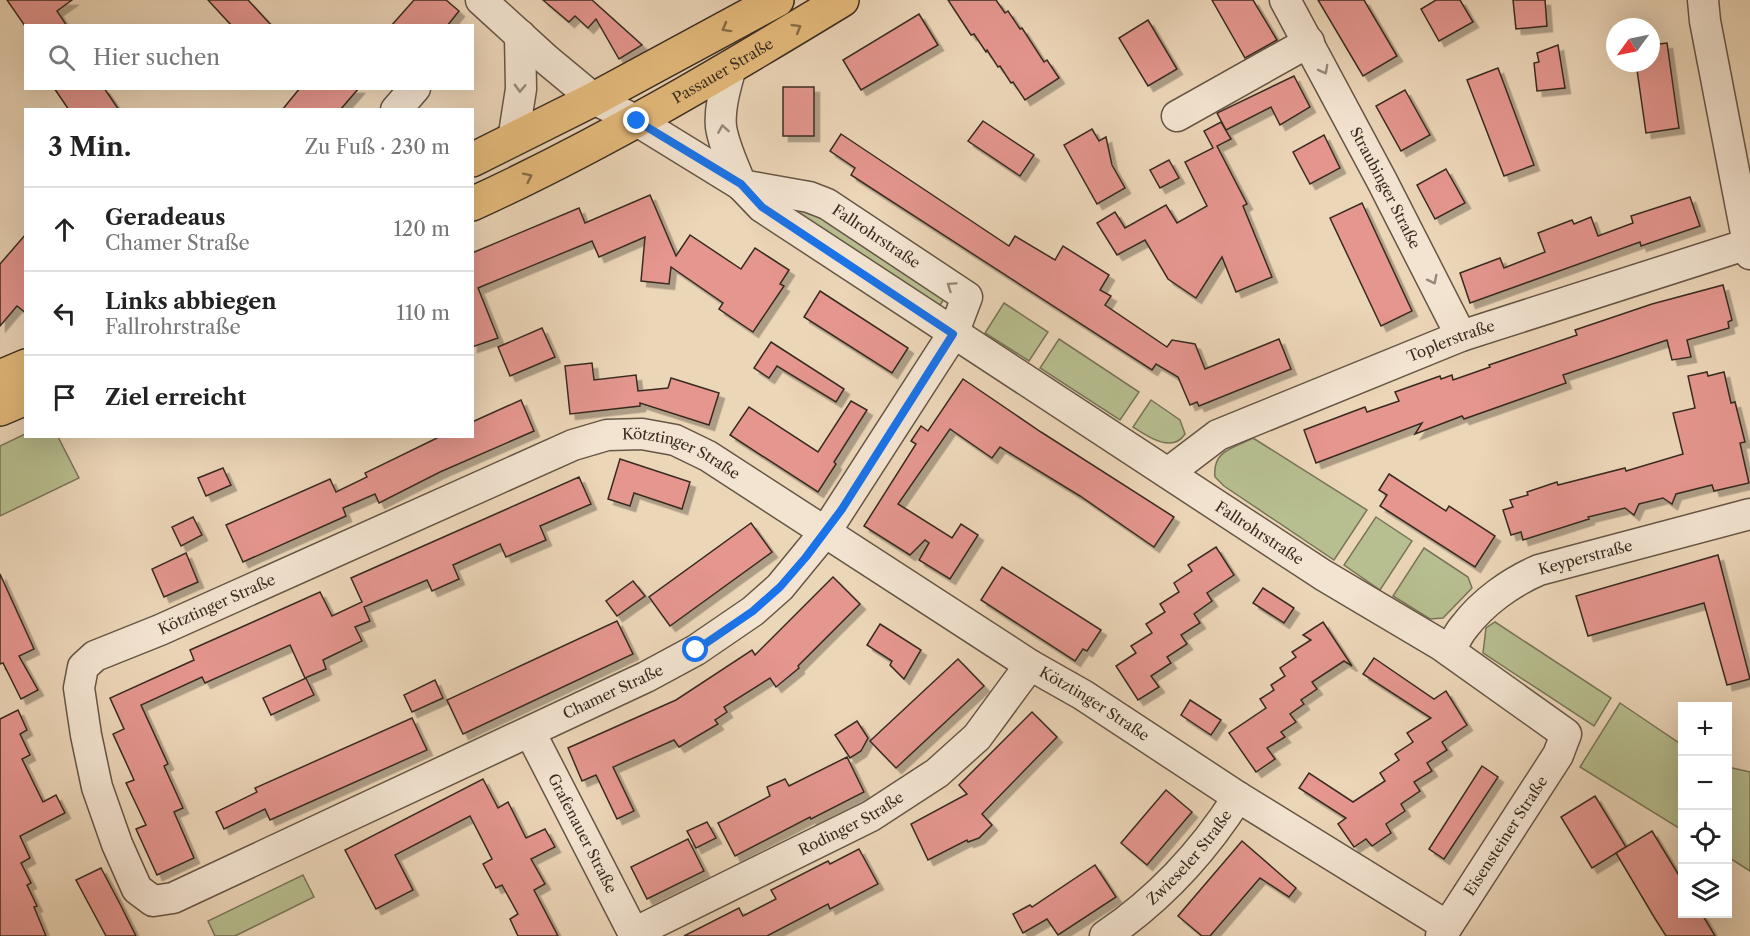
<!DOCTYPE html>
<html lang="de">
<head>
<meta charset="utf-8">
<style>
	body { margin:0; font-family:"Libre Caslon Text",serif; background:#f6f6f6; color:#222 }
	.controls { position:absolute; right:18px; bottom:18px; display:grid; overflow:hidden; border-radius:0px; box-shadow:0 6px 24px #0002 }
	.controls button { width:54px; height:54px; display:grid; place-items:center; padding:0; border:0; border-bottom:2px solid #e0e0e0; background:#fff; color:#222; font:30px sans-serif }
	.compass { position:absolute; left:1606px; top:18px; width:54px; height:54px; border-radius:50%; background:#fff; box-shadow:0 6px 24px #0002; rotate:237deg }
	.stop { position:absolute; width:18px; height:18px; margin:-14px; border:4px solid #1a73e8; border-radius:50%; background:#fff }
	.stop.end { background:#1a73e8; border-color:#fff; box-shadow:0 2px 6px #0008 }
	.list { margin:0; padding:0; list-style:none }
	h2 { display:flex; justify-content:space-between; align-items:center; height:78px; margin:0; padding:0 24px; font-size:26px }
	h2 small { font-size:20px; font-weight:400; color:#767676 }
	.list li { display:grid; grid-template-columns:39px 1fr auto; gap:18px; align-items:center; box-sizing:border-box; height:84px; padding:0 24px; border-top:2px solid #e0e0e0 }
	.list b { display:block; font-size:22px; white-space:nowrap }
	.list p { margin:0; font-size:20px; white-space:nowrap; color:#767676 }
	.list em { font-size:20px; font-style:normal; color:#767676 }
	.icon { flex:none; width:33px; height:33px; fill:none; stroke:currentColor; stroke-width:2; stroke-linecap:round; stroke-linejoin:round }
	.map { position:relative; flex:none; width:1750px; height:936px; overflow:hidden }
	.search { position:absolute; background:#fff; box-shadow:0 6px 24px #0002; left:24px; top:24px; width:450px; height:66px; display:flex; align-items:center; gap:15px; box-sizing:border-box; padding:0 21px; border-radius:0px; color:#767676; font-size:22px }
	.panel { position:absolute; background:#fff; box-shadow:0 6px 24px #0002; left:24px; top:108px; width:450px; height:330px; border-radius:0px }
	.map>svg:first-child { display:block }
</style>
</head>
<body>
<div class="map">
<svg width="1750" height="936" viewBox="0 0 1750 936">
	<defs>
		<filter id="shadow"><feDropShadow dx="5.5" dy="5.5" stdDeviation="0" flood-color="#0004"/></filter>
	</defs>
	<rect width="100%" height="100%" fill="#ecd6b8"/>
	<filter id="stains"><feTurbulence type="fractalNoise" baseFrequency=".00333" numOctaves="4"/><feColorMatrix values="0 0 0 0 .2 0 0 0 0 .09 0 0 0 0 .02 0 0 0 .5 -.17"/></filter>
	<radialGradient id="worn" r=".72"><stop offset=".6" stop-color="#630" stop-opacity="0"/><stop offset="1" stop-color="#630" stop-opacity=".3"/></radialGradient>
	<g fill="#b7be8f" stroke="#787558" stroke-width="1.5">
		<polygon points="777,200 812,209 947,294 937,310"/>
		<polygon points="1004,303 1048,332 1029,361 985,333"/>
		<polygon points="1059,339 1139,392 1120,420 1040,368"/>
		<path d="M1151,400L1180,420L1185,434C1172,454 1147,436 1133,427Z"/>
		<polygon points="25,434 26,436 58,437 79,478 0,516 0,446"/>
		<path d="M1253,438L1367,510L1334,560L1224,486L1215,477C1212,451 1233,448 1253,438Z"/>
		<polygon points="1376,517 1412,541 1380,590 1344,565"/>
		<polygon points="1424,548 1468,577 1472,588 1443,618 1430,619 1393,596"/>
		<polygon points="1495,622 1611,698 1594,726 1483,653 1486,628"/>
		<polygon points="1620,703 1682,745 1682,830 1580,767"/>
		<polygon points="1728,767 1750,772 1750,871 1728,857"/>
		<polygon points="303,875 314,897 235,936 215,936 208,921"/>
	</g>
	<g fill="#e5968f" stroke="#392c20" stroke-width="1.5" filter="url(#shadow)">
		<polygon points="7,0 72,0 57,11 67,26 25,26"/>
		<polygon points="208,0 248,0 272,26 232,26"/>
		<polygon points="414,0 446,0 459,11 447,26 391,26"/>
		<polygon points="543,0 592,0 642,45 619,59 596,19 588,28 575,16 569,22"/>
		<polygon points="948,0 996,0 1005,13 1008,11 1020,29 1022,28 1044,62 1047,60 1059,78 1025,100 1013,82 1011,83 1000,66 998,67 987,50 986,52 974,34 971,35"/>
		<polygon points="1212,0 1253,0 1277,40 1245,58"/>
		<polygon points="1318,0 1364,0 1397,56 1363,76"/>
		<polygon points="1436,0 1460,0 1473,22 1439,41 1421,9"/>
		<polygon points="1513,0 1545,0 1547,26 1516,29"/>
		<polygon points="919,14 938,45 861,90 843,60"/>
		<polygon points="1148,20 1177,69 1148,86 1119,38"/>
		<polygon points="1667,43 1679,128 1646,133 1636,63 1651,63 1651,45"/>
		<polygon points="1558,45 1565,88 1537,91 1534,63 1539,62 1537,53"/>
		<polygon points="1498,68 1534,165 1504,176 1467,80"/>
		<polygon points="1294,76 1310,107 1280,125 1271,107 1226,130 1217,113"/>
		<rect x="783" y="87" width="31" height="49"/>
		<polygon points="54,88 104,88 119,110 69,110"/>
		<polygon points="300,88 359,88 340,110 282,110"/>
		<polygon points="1405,90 1430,135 1401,151 1376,106"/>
		<polygon points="983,121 1034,155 1020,176 968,141"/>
		<polygon points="1221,122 1231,139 1217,146 1247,204 1243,206 1272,277 1236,292 1222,257 1196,298 1168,279 1145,240 1117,255 1097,223 1115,212 1125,228 1166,205 1177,223 1207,206 1185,162 1213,148 1204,131"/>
		<polygon points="1092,129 1099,141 1106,137 1112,165 1125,188 1097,204 1064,145"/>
		<polygon points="841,134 1009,246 1015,236 1055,260 1063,246 1109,275 1100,290 1111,296 1105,305 1167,347 1172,340 1195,344 1205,369 1279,339 1291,369 1199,406 1197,402 1190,405 1178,377 1156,364 1152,370 851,175 855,168 830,151"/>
		<polygon points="1324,135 1340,168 1310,184 1293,152"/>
		<polygon points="1169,160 1179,178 1160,188 1150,170"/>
		<polygon points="1446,169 1465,203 1435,219 1417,185"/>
		<polygon points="650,195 676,256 690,235 741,269 755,248 789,270 780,284 784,286 753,332 719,309 723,303 671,267 669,284 641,281 645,237 599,257 592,241 478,288 498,338 472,347 472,253 579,208 585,223"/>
		<polygon points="1690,197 1700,226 1641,246 1640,242 1470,303 1460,273 1500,258 1504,268 1545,252 1538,233 1572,220 1574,224 1591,217 1598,236 1633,223 1631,216"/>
		<polygon points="1362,203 1412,311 1381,326 1330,218"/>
		<polygon points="26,234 26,313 17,306 0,326 0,264"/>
		<polygon points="1723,285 1732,320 1728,322 1729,328 1687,340 1691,357 1672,360 1667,340 1563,375 1566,383 1464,419 1462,416 1415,434 1422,423 1316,463 1304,430 1365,407 1367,412 1399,401 1395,392 1440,376 1441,379 1452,375 1453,380 1490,367 1489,365 1577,335 1575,330 1652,304"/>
		<polygon points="820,291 908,348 892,373 804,317"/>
		<polygon points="542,328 555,357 510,376 498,347"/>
		<polygon points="771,342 844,389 836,402 777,366 769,378 754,368"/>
		<polygon points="592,363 594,380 636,375 638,391 668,388 671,378 719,393 709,425 640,403 640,406 570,414 565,366"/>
		<polygon points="1707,372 1708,376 1724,372 1731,403 1735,402 1745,442 1740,443 1749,483 1714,491 1712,485 1676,494 1672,504 1663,498 1639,504 1634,515 1625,508 1588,517 1589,519 1523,540 1521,532 1511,535 1503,510 1513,507 1510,500 1528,495 1527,492 1557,482 1558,485 1625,468 1626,471 1683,454 1673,413 1695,408 1688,376"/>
		<polygon points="963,379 1041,432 1174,517 1154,547 1080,496 1000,447 992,458 950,429 898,504 952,538 961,524 978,535 950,579 919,560 929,543 925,540 910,555 864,526 916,444 911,441 921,426 928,431"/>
		<polygon points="521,400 534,431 440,472 379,503 375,494 343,508 346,516 243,562 226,525 330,479 336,492 367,477 365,473 441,436 472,436 472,422"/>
		<polygon points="851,401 867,410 834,462 836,464 818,492 730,435 749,407 818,452"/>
		<polygon points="620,459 690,482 682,509 634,493 630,506 608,499"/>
		<polygon points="223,468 231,485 206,496 198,478"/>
		<polygon points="1389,474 1446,511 1449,506 1495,536 1475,567 1380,506 1387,495 1379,490"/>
		<polygon points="579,477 591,504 540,526 546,540 506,557 500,544 453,565 459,579 432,591 427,580 364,607 370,621 355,627 362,641 323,660 326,669 305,678 290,645 205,683 202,677 141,705 168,764 164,766 183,808 174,812 194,858 157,875 136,829 146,825 126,783 134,780 113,734 124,729 110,698 194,660 190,650 320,592 332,616 362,602 351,578"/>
		<polygon points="193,517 202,535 181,546 172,527"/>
		<polygon points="751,523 772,552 670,626 649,597"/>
		<polygon points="1216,547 1234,575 1207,593 1212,601 1194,614 1200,623 1181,635 1187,644 1167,657 1171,663 1151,676 1159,687 1138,700 1116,666 1136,653 1131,646 1152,633 1146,624 1165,612 1160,604 1179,592 1174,583 1192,571 1188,565"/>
		<polygon points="186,553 198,582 164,597 152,569"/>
		<polygon points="1718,555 1750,679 1727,685 1704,603 1588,636 1576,596"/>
		<polygon points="1002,567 1101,630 1087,651 1083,649 1075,661 981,600"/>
		<polygon points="0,574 34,649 19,656 38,690 21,699 3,663 0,664"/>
		<polygon points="833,577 860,604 798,666 799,668 776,687 770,678 724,707 727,712 715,720 718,724 679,747 674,740 613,767 634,811 617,819 596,775 582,781 568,748 676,700 752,650 755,655"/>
		<polygon points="633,581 645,596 617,616 606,601"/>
		<polygon points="1263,588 1294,608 1284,623 1253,603"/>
		<polygon points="617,621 633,654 463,734 447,700"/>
		<polygon points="1323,622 1352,666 1344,661 1312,682 1317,689 1301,700 1304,704 1290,714 1296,722 1281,732 1285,737 1267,748 1275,759 1256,772 1229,733 1266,708 1260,699 1274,690 1271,685 1285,676 1280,668 1296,657 1292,652 1311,640 1303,635"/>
		<polygon points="880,624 921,650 904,679 890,665 892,661 867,645"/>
		<polygon points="1374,658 1434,699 1446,691 1467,725 1442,742 1447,750 1427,763 1432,771 1414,782 1420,791 1401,804 1405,811 1386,824 1391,833 1372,846 1366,839 1354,847 1338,824 1346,818 1299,788 1309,773 1353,802 1385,781 1380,773 1399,760 1395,754 1413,742 1407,733 1431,718 1363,674"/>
		<polygon points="958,659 984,686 896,768 870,741"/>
		<polygon points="306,678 314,695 271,715 263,698"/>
		<polygon points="435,680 443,698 412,712 404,695"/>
		<polygon points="1190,700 1221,720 1211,735 1181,715"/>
		<polygon points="18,710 27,730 20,734 30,755 22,759 43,802 56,795 65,813 20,836 30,858 21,863 31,883 27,885 37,906 34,907 46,936 0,936 0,719"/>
		<polygon points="1032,712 1057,737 982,814 992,825 979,838 968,842 967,840 928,860 911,824 967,794 959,785"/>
		<polygon points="412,718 427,750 270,820 265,809 224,829 216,812 257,792 255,788"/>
		<polygon points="857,721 868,738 861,751 850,758 835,735"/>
		<polygon points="847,757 864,792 811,819 810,817 735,856 718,823 770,796 767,787 785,779 789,786"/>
		<polygon points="1482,766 1498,777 1444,859 1429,849"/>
		<polygon points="483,779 498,808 508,802 526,838 545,829 555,847 531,859 545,884 534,890 558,936 518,936 510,919 518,914 502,885 496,888 483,864 492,859 470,816 395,855 413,890 376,909 345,850"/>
		<polygon points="1166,790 1192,812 1147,865 1121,843"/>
		<polygon points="1595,796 1626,847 1592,868 1561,817"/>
		<polygon points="707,822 716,838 696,848 687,831"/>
		<polygon points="1652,831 1683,882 1683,914 1702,914 1715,936 1666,936 1654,917 1616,853"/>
		<polygon points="688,839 704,871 647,899 631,867"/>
		<polygon points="1242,841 1296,888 1289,897 1260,878 1210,936 1202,936 1178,916"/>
		<polygon points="859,849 878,884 830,909 828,904 767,936 684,936 739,908 743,916 776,899 771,890 828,861 830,864"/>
		<polygon points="1095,865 1116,897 1058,935 1047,919 1023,933 1013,914 1030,905 1032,907"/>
		<polygon points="101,868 120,904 136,936 106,936 85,897 76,880"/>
	</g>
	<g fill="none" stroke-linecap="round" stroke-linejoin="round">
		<g stroke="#665646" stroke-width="33">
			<g id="minor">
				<path id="s1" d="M481,0L547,60L594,99L637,121L741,185L762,207L1323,575L1441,645L1566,734L1558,755L1441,936"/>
				<path id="s2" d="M1285,0L1382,181L1461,336"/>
				<polyline points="1703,0 1705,21 1750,254"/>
				<path id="s3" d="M731,67C726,86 719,107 721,127C724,147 734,166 741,185L809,197L827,204L967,297L953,334L826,531L780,587L753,611L696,650L646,677L173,898L153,901L137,889L117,844L97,787L86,735L79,688L83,667L95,656L160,630L573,445L607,435L642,434L675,440L708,456L1030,665L1083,695L1238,797L1447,926"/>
				<polyline points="396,110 415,88"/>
				<polyline points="1177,116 1309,42"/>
				<polyline points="513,140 521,89 520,35"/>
				<path id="s4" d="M1168,473L1218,435L1461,336L1748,244"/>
				<path id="s5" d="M1450,651C1454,643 1458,634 1464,627C1483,602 1511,582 1539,570L1750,514"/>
				<path id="s6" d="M530,732L635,936"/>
				<path id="s7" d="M634,933L871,816L937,773L977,737L1030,665"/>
				<path id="s8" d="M1105,936C1160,899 1203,852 1238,797"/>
			</g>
		</g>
		<g stroke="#392c20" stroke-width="36">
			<g id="major">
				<polyline points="472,160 594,99 777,0"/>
				<path id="s9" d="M472,204C601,145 722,73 842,0"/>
				<polyline points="0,377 26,366"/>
				<polyline points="0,409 26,398"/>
			</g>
		</g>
		<use href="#minor" stroke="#f3e4d1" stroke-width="30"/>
		<use href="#major" stroke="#e6bb7c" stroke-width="33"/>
	</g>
	<defs><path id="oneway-chevron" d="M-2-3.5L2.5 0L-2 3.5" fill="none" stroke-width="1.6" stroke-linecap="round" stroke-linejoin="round" transform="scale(1.5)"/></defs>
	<g stroke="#876c49">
		<use href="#oneway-chevron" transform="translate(726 28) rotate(151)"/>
		<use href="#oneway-chevron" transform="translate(797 28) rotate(-31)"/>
		<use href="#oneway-chevron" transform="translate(528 177) rotate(-26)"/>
	</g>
	<g stroke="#968878">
		<use href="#oneway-chevron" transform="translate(1324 70) rotate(62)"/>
		<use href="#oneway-chevron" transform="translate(520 88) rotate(92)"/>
		<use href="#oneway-chevron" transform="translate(723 129) rotate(-99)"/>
		<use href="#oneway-chevron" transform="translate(1433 280) rotate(63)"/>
		<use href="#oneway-chevron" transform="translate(951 286) rotate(-146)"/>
	</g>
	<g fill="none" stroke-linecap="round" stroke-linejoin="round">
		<polyline stroke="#1a73e8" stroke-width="8" points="637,121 741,184 762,207 953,334 842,509 806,557 780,587 753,611 696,650"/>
	</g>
	<g text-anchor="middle" stroke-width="4.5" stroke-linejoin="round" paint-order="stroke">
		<g font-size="15" fill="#392c20" stroke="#f3e4d1">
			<text dy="5" stroke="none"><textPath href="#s9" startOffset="284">Passauer Straße</textPath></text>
			<text dy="5" stroke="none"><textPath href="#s2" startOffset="213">Straubinger Straße</textPath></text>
			<text dy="5" stroke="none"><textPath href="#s3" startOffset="270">Fallrohrstraße</textPath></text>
			<text dy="5" stroke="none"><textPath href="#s4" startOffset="314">Toplerstraße</textPath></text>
			<text dy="5" stroke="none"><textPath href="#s3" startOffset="2334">Kötztinger Straße</textPath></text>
			<text dy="5" stroke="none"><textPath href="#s1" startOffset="946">Fallrohrstraße</textPath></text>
			<text dy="5" stroke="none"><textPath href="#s5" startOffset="171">Keyperstraße</textPath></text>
			<text dy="5" stroke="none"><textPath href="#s3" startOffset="1830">Kötztinger Straße</textPath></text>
			<text transform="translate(613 692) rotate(-25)" y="5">Chamer Straße</text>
			<text dy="5" stroke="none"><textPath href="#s3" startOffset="2820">Kötztinger Straße</textPath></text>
			<text dy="5" stroke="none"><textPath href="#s7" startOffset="243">Rodinger Straße</textPath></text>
			<text dy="5" stroke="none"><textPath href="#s6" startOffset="114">Grafenauer Straße</textPath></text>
			<text transform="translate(1506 836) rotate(-57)" y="5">Eisensteiner Straße</text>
			<text dy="5" stroke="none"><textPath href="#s8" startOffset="116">Zwieseler Straße</textPath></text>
		</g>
	</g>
	<rect width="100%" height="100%" filter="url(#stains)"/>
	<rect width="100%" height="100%" fill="url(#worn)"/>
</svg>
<div class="controls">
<button>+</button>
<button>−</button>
<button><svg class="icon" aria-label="locate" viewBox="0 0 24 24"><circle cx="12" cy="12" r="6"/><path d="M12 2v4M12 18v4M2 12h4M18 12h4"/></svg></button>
<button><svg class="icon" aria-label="layers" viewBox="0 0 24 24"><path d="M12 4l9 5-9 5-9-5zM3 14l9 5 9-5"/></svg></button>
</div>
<svg class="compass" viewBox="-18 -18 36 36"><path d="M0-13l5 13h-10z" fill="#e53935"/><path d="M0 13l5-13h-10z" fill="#767676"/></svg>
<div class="stop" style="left:696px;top:650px"></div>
<div class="stop end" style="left:637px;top:121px"></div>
<div class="search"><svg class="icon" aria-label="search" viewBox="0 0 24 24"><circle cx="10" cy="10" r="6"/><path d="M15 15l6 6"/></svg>Hier suchen</div>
<section class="panel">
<h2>3 Min.<small>Zu Fuß · 230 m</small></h2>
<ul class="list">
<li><svg class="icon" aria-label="ahead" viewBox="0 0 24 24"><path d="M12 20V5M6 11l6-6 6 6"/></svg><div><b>Geradeaus</b><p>Chamer Straße</p></div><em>120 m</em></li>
<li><svg class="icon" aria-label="left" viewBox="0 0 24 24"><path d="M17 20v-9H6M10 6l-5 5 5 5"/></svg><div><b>Links abbiegen</b><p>Fallrohrstraße</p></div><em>110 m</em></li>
<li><svg class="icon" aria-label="arrive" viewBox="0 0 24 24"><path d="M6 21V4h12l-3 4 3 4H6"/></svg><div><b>Ziel erreicht</b></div></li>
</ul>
</section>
</div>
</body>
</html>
